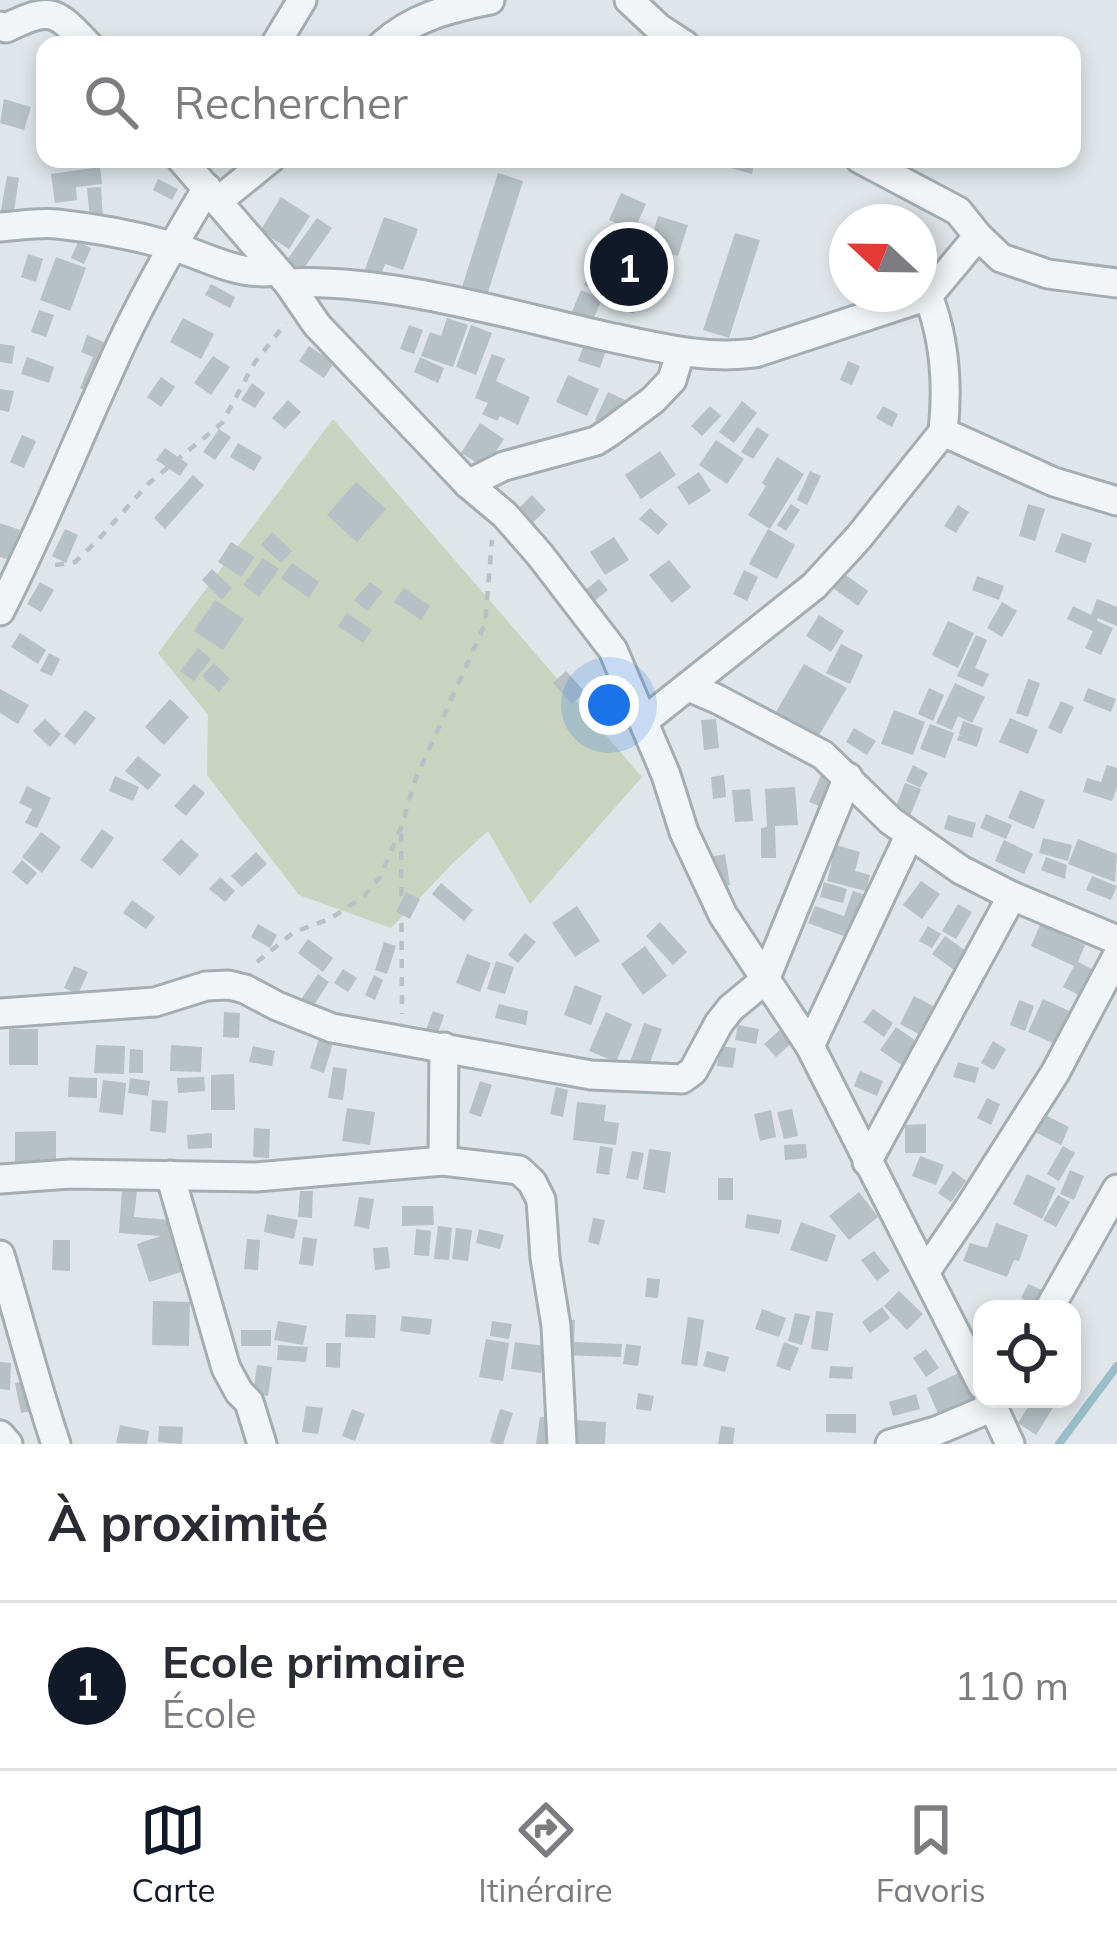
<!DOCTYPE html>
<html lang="fr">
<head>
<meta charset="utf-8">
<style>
	body { margin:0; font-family:Mulish,sans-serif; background:#f2f2f3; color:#2b2b33 }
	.controls { position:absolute; right:36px; bottom:36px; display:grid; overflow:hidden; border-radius:24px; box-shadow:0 6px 18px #0003 }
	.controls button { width:108px; height:108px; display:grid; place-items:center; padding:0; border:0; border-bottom:3px solid #e1e1e2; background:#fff; color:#2b2b33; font:60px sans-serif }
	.compass { position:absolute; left:829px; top:204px; width:108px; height:108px; border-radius:50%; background:#fff; box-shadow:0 6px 18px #0003; rotate:292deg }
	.you { position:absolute; left:609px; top:705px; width:42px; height:42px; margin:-30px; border:9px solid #fff; border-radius:50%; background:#1a73e8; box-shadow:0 0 0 18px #1a73e833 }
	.badge { display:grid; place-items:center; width:78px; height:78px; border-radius:50%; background:#111827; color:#fff; font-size:39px; font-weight:700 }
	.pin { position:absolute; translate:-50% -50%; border:6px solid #fff; box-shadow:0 3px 12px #0006 }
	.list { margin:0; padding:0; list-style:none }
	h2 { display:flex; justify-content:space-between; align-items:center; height:156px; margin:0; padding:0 48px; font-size:51px }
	h2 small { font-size:39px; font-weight:400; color:#7c7c81 }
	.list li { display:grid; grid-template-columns:78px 1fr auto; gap:36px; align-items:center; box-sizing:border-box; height:168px; padding:0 48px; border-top:3px solid #e1e1e2 }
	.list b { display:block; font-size:45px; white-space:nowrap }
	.list p { margin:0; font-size:39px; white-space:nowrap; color:#7c7c81 }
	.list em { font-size:39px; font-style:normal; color:#7c7c81 }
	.icon { flex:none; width:66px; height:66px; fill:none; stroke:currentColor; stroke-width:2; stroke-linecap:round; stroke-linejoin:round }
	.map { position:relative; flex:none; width:1117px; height:1444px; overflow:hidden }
	.search { position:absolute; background:#fff; box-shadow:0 6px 18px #0003; left:36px; right:36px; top:36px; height:132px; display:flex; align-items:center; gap:30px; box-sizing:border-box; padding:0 42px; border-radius:24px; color:#7c7c81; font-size:45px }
	.sheet { height:324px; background:#fff }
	nav { display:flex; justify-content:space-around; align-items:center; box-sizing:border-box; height:168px; border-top:3px solid #e1e1e2; background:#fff; font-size:33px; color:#7c7c81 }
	nav a { display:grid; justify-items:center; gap:6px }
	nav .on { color:#111827 }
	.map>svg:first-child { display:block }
</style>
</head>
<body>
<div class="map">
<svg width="1117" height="1444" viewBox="0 0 1117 1444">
	<rect width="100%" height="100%" fill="#dfe5e8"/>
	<polygon fill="#cad3c0" points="333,419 642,777 530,904 488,831 453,863 391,928 299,895 207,775 208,715 158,653"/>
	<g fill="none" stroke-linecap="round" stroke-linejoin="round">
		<polyline stroke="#99bec9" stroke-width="8" points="1059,1444 1117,1366"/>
	</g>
	<g fill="#b6c0c5">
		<polygon points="4,99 31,107 24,130 0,123"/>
		<polygon points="699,159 755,159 752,174"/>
		<polygon points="100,167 102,184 76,187 77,200 55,203 51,174"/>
		<polygon points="498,173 523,181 483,308 458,300"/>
		<polygon points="7,176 19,178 13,217 0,215"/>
		<polygon points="158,179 178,189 172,200 153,190"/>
		<polygon points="101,187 103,219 90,220 87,188"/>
		<polygon points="621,193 646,204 634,231 609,220"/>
		<polygon points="281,197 310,216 289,249 260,231"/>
		<polygon points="658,216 688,225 678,256 649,248"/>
		<polygon points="384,217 418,229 403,270 385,264 374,292 359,286"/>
		<polygon points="317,218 332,228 302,271 287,260"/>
		<polygon points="609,230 630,240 605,295 584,285"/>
		<polygon points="735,233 760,240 729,338 703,330"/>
		<polygon points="78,242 91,248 84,264 71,258"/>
		<polygon points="28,254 43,259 36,282 21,277"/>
		<polygon points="56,257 86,268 70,311 40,300"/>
		<polygon points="211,284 235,297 230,308 205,295"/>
		<polygon points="631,286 643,291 634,314 622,309"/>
		<polygon points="581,290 602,299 592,323 571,314"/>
		<polygon points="39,310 54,315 46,337 31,332"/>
		<polygon points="183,318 214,334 201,359 170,342"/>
		<polygon points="447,318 468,325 453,367 421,356 430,332 441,336"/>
		<polygon points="409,325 423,330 414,354 400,349"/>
		<polygon points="471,325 492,333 476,375 456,367"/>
		<polygon points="87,335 113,346 94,394 80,388 93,357 81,352"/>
		<polygon points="0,344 15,346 12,364 0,362"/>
		<polygon points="309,346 334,363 324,378 299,361"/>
		<polygon points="583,347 605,353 600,368 578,361"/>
		<polygon points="492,354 505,359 496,381 530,397 518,425 500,416 497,421 482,414 488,403 475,398"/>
		<polygon points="213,356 230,367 211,395 194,383"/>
		<polygon points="27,357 54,367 49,383 21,374"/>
		<polygon points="420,357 444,368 438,383 414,372"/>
		<polygon points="848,361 860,366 852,385 840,380"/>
		<polygon points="568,375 599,389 587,416 556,402"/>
		<polygon points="161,377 175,387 161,407 147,397"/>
		<polygon points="252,383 265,393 255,408 241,400"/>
		<polygon points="0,389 14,391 9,412 0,410"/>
		<polygon points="608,392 638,406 624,434 595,420"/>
		<polygon points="288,400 301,412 285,429 272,418"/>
		<polygon points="742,401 757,413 734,443 719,432"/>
		<polygon points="710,406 721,416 702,436 691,426"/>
		<polygon points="883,406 898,414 892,427 876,418"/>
		<polygon points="480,423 504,439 485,468 461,453"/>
		<polygon points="757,427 769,435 753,459 741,452"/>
		<polygon points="219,429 231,437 215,460 203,452"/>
		<polygon points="22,435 36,441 24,468 10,462"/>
		<polygon points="716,440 744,459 727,484 699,465"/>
		<polygon points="238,443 262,457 254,471 230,457"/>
		<polygon points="165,448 188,464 180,476 156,460"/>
		<polygon points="660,451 676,475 641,499 625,475"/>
		<polygon points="777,457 804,474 770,529 748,515 766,486 762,483"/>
		<polygon points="810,471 821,476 807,505 797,500"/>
		<polygon points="699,472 711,491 689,505 677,487"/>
		<polygon points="193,475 204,485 165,529 154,518"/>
		<polygon points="356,482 386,509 357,542 327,515"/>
		<polygon points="532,495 546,510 527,528 513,514"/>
		<polygon points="791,504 800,510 786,531 777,525"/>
		<polygon points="1028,504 1045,509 1035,541 1019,536"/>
		<polygon points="958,505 969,512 956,533 944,526"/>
		<polygon points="650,508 668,524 658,535 639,519"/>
		<polygon points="0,523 20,530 9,560 0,557"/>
		<polygon points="65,529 78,535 66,563 52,556"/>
		<polygon points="768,529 795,545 777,579 749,564"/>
		<polygon points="272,532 292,551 281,563 261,545"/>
		<polygon points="1062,533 1092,543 1085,563 1055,552"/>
		<polygon points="614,537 629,560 605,575 590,552"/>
		<polygon points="231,542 255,557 241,577 218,562"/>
		<polygon points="263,558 279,569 259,597 243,585"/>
		<polygon points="669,560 691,587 672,603 649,575"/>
		<polygon points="292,563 319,582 309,598 281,578"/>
		<polygon points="212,569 232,588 222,600 202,580"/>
		<polygon points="744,570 758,577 747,601 733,594"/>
		<polygon points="843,573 868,591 858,606 833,588"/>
		<polygon points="977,576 1004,586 999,600 972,590"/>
		<polygon points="599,579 608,590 592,603 583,592"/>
		<polygon points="40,582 54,590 41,612 27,604"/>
		<polygon points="370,582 383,592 367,611 354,600"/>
		<polygon points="404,588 430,606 421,620 394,602"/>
		<polygon points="1097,599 1117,607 1117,626 1098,618 1097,621 1113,628 1101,655 1085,648 1093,631 1067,619 1073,606 1091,615"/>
		<polygon points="215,600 244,619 223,650 194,631"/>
		<polygon points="1002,602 1017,611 1002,637 987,628"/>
		<polygon points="347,613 372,630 363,643 338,626"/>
		<polygon points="819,615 844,631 831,652 806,636"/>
		<polygon points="948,621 974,633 958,668 932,655"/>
		<polygon points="20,633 46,650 38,664 11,647"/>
		<polygon points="976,635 987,640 975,668 989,674 983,687 957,676"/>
		<polygon points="841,644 863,655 850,684 826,673"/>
		<polygon points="198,648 211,659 194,681 180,671"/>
		<polygon points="49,653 60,659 52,676 40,671"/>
		<polygon points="214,663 230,679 219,692 202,676"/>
		<polygon points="804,664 847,688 812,747 770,722"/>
		<polygon points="566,671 585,692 572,704 553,683"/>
		<polygon points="1028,679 1040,683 1028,717 1016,713"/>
		<polygon points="955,683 985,697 972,723 958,716 952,730 936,723"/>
		<polygon points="929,688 944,695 933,721 918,714"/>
		<polygon points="1088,688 1116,699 1111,712 1083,701"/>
		<polygon points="0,689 29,705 18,724 0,713"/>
		<polygon points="170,699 189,717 164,745 145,727"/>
		<polygon points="1061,701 1074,707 1061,734 1048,728"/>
		<polygon points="85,710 96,718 75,745 64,736"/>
		<polygon points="894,710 925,722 913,755 881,744"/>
		<polygon points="1010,718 1038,730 1028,754 999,742"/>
		<polygon points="45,719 61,734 50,747 33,731"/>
		<polygon points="716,719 719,748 704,750 701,720"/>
		<polygon points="963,721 983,728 977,747 957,740 959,735 963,736 959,734"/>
		<polygon points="930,724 954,733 945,758 920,749"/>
		<polygon points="854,728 876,741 867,755 846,742"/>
		<polygon points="138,756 161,775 148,790 125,771"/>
		<polygon points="913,765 928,773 920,788 906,781"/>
		<polygon points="1107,765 1117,768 1117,787 1112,801 1083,792 1087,778 1101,782"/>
		<polygon points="724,775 726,797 713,799 711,777"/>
		<polygon points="821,775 841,784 829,810 809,802"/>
		<polygon points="115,776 139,787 133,801 109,791"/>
		<polygon points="905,783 921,789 910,816 895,809"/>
		<polygon points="194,784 205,793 186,816 174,806"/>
		<polygon points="27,786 51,798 37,828 25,823 32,809 19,803"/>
		<polygon points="795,787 798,825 775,826 776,858 761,858 761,828 767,827 765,789"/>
		<polygon points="750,789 753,821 735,822 732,790"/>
		<polygon points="1020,790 1045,800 1034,829 1008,818"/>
		<polygon points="986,814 1012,825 1006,839 980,828"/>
		<polygon points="948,815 976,823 972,838 944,829"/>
		<polygon points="102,829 114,838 92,869 80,860"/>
		<polygon points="41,832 61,847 42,873 22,857"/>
		<polygon points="1043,838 1072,845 1068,861 1039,853"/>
		<polygon points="181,839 199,855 180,876 162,860"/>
		<polygon points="1078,839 1117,854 1115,882 1068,864"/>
		<polygon points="1004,840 1033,854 1024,874 995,861"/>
		<polygon points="836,845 860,852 855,871 870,875 866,891 827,881"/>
		<polygon points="256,852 267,864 242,887 231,876"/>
		<polygon points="725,854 730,885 717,888 711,857"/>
		<polygon points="1046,857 1067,865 1065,879 1041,870"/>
		<polygon points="22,860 37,873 27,885 12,872"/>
		<polygon points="1092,876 1117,886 1111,900 1086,890"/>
		<polygon points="220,877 235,891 225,902 209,889"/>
		<polygon points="921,881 940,894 922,919 903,905"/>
		<polygon points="824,882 847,889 843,903 820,897"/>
		<polygon points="441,883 473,910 464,921 432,894"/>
		<polygon points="853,891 879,899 863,943 808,923 815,906 844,916"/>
		<polygon points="406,892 420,899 410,919 396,912"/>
		<polygon points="132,900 155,917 146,929 123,913"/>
		<polygon points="958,904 972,912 956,939 942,931"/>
		<polygon points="577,906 600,941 575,957 552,923"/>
		<polygon points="660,922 687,952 673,965 646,936"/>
		<polygon points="258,924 277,935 270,948 251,937"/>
		<polygon points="1040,925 1085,945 1078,962 1107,977 1094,1003 1063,987 1074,966 1031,946"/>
		<polygon points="928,926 941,934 932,948 919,941"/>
		<polygon points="525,933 536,942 518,963 508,955"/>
		<polygon points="945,936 970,954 957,972 932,954"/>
		<polygon points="308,939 333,958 323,972 298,953"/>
		<polygon points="384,942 396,946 387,974 375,970"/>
		<polygon points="645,946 667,976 643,995 621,964"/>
		<polygon points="467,954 491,963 480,992 456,983"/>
		<polygon points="496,961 514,967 505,994 487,989"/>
		<polygon points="74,966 88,972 78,994 64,988"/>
		<polygon points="343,969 357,978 348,992 334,983"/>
		<polygon points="318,974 329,982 312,1008 300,1001"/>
		<polygon points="374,975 383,980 375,1000 365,995"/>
		<polygon points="575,985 602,996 591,1025 564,1015"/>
		<polygon points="914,996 950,1015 936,1043 900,1024"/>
		<polygon points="1043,999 1076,1014 1062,1047 1028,1032"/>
		<polygon points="1019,1000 1034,1006 1025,1031 1010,1025"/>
		<polygon points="499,1004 528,1011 526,1025 495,1018"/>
		<polygon points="873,1009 893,1023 884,1037 863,1022"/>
		<polygon points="433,1011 444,1015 435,1042 423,1038"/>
		<polygon points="224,1012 240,1013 239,1038 223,1037"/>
		<polygon points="606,1012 632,1024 616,1062 589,1051"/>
		<polygon points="644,1023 662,1029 646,1074 628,1068"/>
		<polygon points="738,1025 759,1029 756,1044 735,1040"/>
		<polygon points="896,1027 922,1045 906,1068 880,1050"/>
		<polygon points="782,1028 794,1041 776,1057 764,1044"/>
		<rect x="9" y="1029" width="29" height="36"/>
		<polygon points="319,1038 333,1043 324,1073 310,1068"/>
		<polygon points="993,1041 1006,1049 994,1070 981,1063"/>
		<polygon points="96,1045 125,1046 124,1074 94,1073"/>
		<polygon points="171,1045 202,1047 201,1072 170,1071"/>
		<polygon points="253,1046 275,1051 272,1066 249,1062"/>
		<polygon points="720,1046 736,1048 733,1068 717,1066"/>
		<polygon points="130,1049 143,1050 143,1073 129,1073"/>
		<polygon points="958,1062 979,1068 975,1083 953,1077"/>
		<polygon points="333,1067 347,1069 343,1100 328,1098"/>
		<polygon points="860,1071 883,1081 877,1096 854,1086"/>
		<polygon points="234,1074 235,1110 211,1110 211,1075"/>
		<polygon points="69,1077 97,1078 97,1098 68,1097"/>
		<polygon points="204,1077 205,1091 178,1093 177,1078"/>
		<polygon points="130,1078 150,1081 148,1096 128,1093"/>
		<polygon points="103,1080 126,1083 123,1115 99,1112"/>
		<polygon points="480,1081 492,1085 481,1117 469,1113"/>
		<polygon points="556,1087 568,1090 563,1117 550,1114"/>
		<polygon points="987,1098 1000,1104 991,1125 977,1118"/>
		<polygon points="152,1100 168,1101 166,1133 150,1131"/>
		<polygon points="577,1102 606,1105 604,1121 619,1123 616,1145 573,1140"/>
		<polygon points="347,1108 375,1112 370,1145 342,1141"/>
		<polygon points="792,1109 798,1136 784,1139 777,1112"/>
		<polygon points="771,1110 776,1137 760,1141 754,1114"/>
		<polygon points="1045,1115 1069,1127 1061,1145 1037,1133"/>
		<polygon points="926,1124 926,1153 905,1153 905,1125"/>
		<polygon points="254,1128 270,1129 269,1158 253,1157"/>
		<polygon points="56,1131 56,1165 15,1165 15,1132"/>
		<polygon points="212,1133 212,1148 188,1149 187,1135"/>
		<polygon points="806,1144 807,1158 785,1160 784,1145"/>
		<polygon points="600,1146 613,1148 609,1175 596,1173"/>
		<polygon points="1063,1146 1075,1153 1059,1181 1047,1174"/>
		<polygon points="649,1149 671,1152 665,1193 643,1189"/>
		<polygon points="632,1151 644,1153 638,1180 626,1178"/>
		<polygon points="920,1156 944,1165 936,1185 912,1176"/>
		<polygon points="1070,1170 1084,1176 1074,1200 1060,1194"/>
		<polygon points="953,1171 966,1181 951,1202 938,1193"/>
		<polygon points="1027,1174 1056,1188 1042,1219 1013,1204"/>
		<rect x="718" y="1178" width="15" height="22"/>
		<polygon points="122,1189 137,1190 134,1217 171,1220 170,1233 179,1230 191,1269 149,1282 137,1244 161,1236 119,1233"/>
		<polygon points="300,1191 313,1191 312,1218 298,1217"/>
		<polygon points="859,1192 878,1217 849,1240 829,1216"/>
		<polygon points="1058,1195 1070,1202 1056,1227 1043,1220"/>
		<polygon points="359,1197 374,1199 369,1229 354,1226"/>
		<polygon points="402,1206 433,1206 434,1225 402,1226"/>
		<polygon points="267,1214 298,1220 294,1239 264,1232"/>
		<polygon points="747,1214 782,1220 779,1234 745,1228"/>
		<polygon points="593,1218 605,1220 599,1245 588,1242"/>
		<polygon points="801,1222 836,1235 827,1262 790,1250"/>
		<polygon points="996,1223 1028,1235 1019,1261 1014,1260 1007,1277 963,1261 970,1243 987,1248"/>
		<polygon points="438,1226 452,1228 449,1260 434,1259"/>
		<polygon points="456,1228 472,1230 468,1261 452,1259"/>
		<polygon points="416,1229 431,1231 429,1256 414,1255"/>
		<polygon points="479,1229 504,1235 500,1249 476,1243"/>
		<polygon points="303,1237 317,1239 313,1266 299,1264"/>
		<polygon points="247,1239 260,1240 258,1270 244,1269"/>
		<polygon points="53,1240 70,1240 70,1271 52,1270"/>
		<polygon points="388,1247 390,1268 375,1270 373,1248"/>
		<polygon points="874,1251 890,1271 877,1281 861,1260"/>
		<polygon points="647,1278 660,1279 658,1298 645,1297"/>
		<polygon points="1028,1284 1047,1292 1040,1307 1021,1298"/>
		<polygon points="899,1291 923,1314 907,1330 884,1306"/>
		<polygon points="153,1301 190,1302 189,1346 152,1345"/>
		<polygon points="882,1307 890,1318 870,1333 862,1322"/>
		<polygon points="762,1309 786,1318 779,1337 755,1329"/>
		<polygon points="816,1311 833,1313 828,1351 811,1349"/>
		<polygon points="795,1313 810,1316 802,1345 788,1341"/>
		<polygon points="346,1314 376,1315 375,1338 345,1337"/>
		<polygon points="402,1316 432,1319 430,1335 400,1331"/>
		<polygon points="688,1317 704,1320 697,1366 681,1364"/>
		<polygon points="557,1319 575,1320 574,1342 622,1344 621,1357 556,1355"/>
		<polygon points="278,1321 307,1326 303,1345 274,1340"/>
		<polygon points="492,1321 512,1324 509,1339 490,1336"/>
		<rect x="241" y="1330" width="30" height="16"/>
		<polygon points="486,1339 509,1343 503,1381 479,1377"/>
		<polygon points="515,1342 545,1346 541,1373 511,1369"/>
		<polygon points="784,1342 799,1348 790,1371 776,1366"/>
		<polygon points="326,1343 341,1343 340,1368 326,1367"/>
		<polygon points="626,1344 641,1346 638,1366 623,1364"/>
		<polygon points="278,1345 308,1347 306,1362 277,1360"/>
		<polygon points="926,1349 939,1368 926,1377 913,1358"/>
		<polygon points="707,1351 729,1357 725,1372 703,1366"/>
		<polygon points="0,1362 11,1363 10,1390 0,1389"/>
		<polygon points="257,1365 272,1367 268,1396 253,1393"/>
		<polygon points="830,1366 853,1367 852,1379 829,1378"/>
		<polygon points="969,1368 986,1414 946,1432 927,1388"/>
		<polygon points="30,1380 36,1410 21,1413 15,1383"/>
		<polygon points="638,1393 654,1396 651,1411 636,1409"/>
		<polygon points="916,1394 920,1409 893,1416 889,1402"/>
		<polygon points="1033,1399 1050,1399 1056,1403 1036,1435 1018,1423"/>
		<polygon points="306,1406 323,1408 318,1434 302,1432"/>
		<polygon points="352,1409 365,1414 355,1441 342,1436"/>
		<polygon points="500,1409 513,1413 503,1444 496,1444 490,1442"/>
		<polygon points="826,1414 856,1414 856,1433 826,1432"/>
		<polygon points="540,1417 553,1418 549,1444 536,1444"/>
		<polygon points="575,1420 606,1422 605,1444 574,1444"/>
		<polygon points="120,1425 149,1431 147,1444 116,1443"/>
		<polygon points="159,1426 183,1427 182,1444 158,1442"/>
		<polygon points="721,1426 735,1428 733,1444 718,1444"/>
	</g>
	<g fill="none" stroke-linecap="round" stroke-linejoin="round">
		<g stroke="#a4adb2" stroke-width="33">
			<g id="street">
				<polyline points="629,0 659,28 685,45"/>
				<path d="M0,26L6,28C51,6 55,10 88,45"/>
				<polyline points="275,45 302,0"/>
				<path d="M382,45C413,17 450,8 490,0"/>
				<polyline points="181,159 288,283 317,325 468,484 505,515 540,555 613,650 666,775 684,832 723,915 810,1046 982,1385"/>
				<polyline points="860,159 958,211 978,236 1001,258 1048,274 1117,283"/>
				<polyline points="218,201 270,159"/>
				<path d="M0,227C18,226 38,222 57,224C94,228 133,235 168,245C205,255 237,277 277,271"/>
				<path d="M288,283C388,278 510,315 609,337C657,347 705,360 755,353L928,296L978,236"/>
				<path d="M928,296C945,339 948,386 943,432L1054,482L1117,501"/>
				<polyline points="468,484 504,466 596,441 610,432 653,400 672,380 680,353"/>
				<path d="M0,611C41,531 74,448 111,367C138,305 172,246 207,188"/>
				<polyline points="689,687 717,699 823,755 891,821 961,870 1012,896 1117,940"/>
				<polyline points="644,721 814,586 859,537 943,432"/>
				<polyline points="0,1013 155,1002 206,986 229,985 245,989 277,1006 332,1028 591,1075 682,1079 693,1071 719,1023 731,1008 765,980 848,777"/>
				<polyline points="810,1046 909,836"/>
				<polyline points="443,1161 444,1047"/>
				<polyline points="867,1162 1012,896"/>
				<polyline points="170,1175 226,1368 239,1392 249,1402 262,1444"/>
				<polyline points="0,1179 70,1174 256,1177 443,1161 519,1170 532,1182 541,1200 545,1258 556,1326 562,1444"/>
				<path d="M0,1255C19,1318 35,1382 56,1444"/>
				<polyline points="926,1271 969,1208 1055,1073 1117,956"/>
				<polyline points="1049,1309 1117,1189"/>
				<polyline points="998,1399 993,1407 1010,1444"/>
				<polyline points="0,1435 8,1444"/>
				<polyline points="890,1444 936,1431 993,1407 989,1399"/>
			</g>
		</g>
		<g stroke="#b9c0c4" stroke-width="4.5" stroke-dasharray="9 9" stroke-linecap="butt">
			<polyline points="55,565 75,562 97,541 149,483 222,423 255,362 286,323"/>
			<polyline points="401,833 402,1014"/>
			<polyline points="257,962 294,932 330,919 364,896 380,877 401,828 416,778 485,624 492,540"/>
		</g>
		<use href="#street" stroke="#f2f5f7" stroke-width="27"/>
	</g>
</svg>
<div class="controls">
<button><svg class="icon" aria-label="locate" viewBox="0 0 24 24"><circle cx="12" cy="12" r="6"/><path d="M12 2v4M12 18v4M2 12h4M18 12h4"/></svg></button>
</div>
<svg class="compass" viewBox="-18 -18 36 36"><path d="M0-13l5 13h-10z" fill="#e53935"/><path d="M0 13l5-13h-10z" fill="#7c7c81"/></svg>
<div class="you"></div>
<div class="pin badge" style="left:629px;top:267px">1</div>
<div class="search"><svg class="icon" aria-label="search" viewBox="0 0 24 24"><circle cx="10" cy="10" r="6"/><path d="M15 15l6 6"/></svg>Rechercher</div>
</div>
<section class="sheet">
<h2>À proximité<small></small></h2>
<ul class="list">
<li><span class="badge">1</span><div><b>Ecole primaire</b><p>École</p></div><em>110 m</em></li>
</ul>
</section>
<nav>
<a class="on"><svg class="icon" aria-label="map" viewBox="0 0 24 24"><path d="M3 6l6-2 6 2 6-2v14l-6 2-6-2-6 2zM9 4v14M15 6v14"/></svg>Carte</a>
<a><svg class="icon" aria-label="directions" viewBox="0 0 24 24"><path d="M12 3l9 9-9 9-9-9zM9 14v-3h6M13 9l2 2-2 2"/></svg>Itinéraire</a>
<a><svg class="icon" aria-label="saved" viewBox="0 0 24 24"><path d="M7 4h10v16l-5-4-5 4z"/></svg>Favoris</a>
</nav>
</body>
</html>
